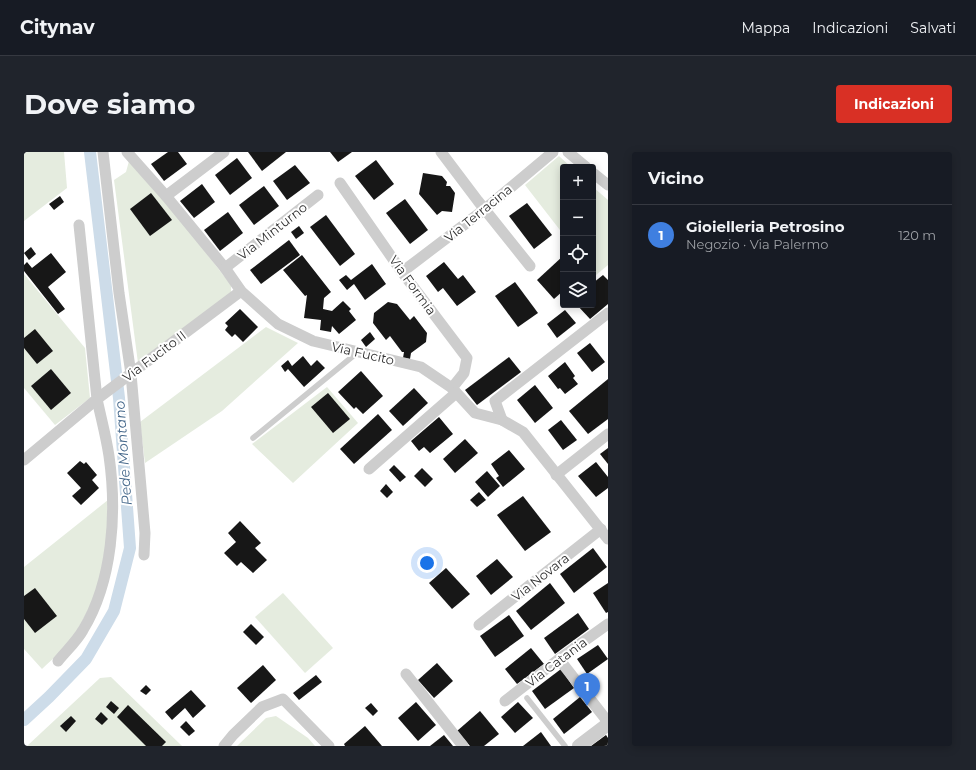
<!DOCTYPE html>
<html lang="it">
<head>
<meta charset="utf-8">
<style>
	body { margin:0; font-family:Montserrat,sans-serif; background:#20242c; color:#f1f3f6 }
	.controls { position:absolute; right:12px; top:12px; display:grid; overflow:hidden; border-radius:4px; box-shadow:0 2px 10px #0003 }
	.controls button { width:36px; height:36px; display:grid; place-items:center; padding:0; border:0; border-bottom:1px solid #363941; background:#171b24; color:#f1f3f6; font:20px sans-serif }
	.you { position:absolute; left:403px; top:411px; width:14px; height:14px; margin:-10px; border:3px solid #fff; border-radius:50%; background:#1a73e8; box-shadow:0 0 0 6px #1a73e833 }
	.badge { display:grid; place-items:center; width:26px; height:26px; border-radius:50%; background:#d93025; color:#fff; font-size:13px; font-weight:700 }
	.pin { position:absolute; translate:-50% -33px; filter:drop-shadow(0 1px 2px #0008) }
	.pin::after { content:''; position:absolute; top:21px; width:14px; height:12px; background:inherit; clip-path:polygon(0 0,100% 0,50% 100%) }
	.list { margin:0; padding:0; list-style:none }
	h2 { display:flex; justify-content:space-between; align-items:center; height:52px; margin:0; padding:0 16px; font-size:17px }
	h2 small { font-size:13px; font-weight:400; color:#9ea1a6 }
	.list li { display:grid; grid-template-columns:26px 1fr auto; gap:12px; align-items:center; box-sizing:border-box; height:60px; padding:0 16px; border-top:1px solid #363941 }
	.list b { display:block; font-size:15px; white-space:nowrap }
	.list p { margin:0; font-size:13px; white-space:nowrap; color:#9ea1a6 }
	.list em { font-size:13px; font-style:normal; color:#9ea1a6 }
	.icon { flex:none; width:22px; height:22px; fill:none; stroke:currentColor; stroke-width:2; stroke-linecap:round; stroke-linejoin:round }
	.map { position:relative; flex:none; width:584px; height:594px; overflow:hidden; border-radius:4px }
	header { display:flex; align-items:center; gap:24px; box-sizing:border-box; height:56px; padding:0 20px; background:#171b24; border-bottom:1px solid #363941 }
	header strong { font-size:19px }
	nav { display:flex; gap:22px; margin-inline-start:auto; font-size:14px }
	.intro { display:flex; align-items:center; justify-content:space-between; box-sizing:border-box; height:96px; padding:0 24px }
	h1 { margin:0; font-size:28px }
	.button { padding:10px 18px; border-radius:4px; background:#d93025; color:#fff; font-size:14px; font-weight:700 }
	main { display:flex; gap:24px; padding:0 24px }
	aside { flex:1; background:#171b24; border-radius:4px; box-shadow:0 2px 10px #0003 }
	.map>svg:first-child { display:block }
</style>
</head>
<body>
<header>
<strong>Citynav</strong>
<nav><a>Mappa</a><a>Indicazioni</a><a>Salvati</a></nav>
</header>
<div class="intro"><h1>Dove siamo</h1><a class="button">Indicazioni</a></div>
<main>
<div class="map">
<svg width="584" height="594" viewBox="0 0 584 594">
	<rect width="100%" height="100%" fill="#fff"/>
	<g fill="#e5ecdf">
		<polygon points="0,0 40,0 43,36 0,69"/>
		<polygon points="535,4 547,15 539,15 539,82 501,33"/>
		<polygon points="105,9 158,70 207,133 207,141 114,211 90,28 102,20"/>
		<polygon points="569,35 584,48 584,113 572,123 569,120"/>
		<polygon points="0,122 61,196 66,246 31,273 0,236"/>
		<polygon points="242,175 274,191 198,259 121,311 116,270"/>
		<polygon points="303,235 334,271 269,331 228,292"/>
		<path d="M84,348C83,362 84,375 83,388C80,425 63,471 38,498C31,505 24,511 18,517L0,497V415Z"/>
		<polygon points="259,441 309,496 281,521 231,465"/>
		<polygon points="87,525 158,594 3,594 76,526"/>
		<polygon points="252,564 284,586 291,594 213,594 242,566"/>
	</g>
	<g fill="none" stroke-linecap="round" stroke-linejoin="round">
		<polyline stroke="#cddce9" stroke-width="12" points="0,568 25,545 62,507 90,459 106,396 95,246 66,0"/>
	</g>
	<g fill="#171717">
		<polygon points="144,0 154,0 163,12 140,29 127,12"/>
		<polygon points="224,0 262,0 238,19"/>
		<polygon points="306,0 328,0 314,10"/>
		<polygon points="213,6 228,26 206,43 191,23"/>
		<polygon points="352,8 370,32 350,48 331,24"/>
		<polygon points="271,13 286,31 263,48 249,29"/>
		<polygon points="399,21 418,24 423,30 422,34 426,34 431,41 428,60 418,59 413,63 395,42"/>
		<polygon points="178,32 191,50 170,66 156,49"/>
		<polygon points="240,34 255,54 230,73 215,53"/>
		<polygon points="127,41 148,68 126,84 106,57"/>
		<polygon points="36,44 40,50 30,58 25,52"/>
		<polygon points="381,47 404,78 386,92 362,61"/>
		<polygon points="503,51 528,83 510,97 485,64"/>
		<polygon points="204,60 219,81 196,99 180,78"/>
		<polygon points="302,63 331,102 316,114 286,75"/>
		<polygon points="275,74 280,81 272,87 267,80"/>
		<polygon points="265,88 276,103 237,132 226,118"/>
		<polygon points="7,95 12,102 5,108 0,101"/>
		<polygon points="27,101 42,120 24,135 41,157 34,162 0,119 0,113 3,110 8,116"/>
		<polygon points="278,103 307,140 300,146 299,157 308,159 319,149 327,157 325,159 332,168 315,182 308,174 307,180 296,178 297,168 280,166 283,143 281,144 259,118"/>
		<polygon points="539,104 539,139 530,147 513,128"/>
		<polygon points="420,110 434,127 439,123 452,140 433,154 419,136 414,140 402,124"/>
		<polygon points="348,112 362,132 341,148 330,132 323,138 315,128 322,123 327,128"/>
		<polygon points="579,123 584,128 584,152 566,167 553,153 569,153 569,131"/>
		<polygon points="491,130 514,161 494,175 471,144"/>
		<polygon points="364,150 373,152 386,168 390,164 403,181 402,190 387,201 386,207 379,206 380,200 378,200 366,184 362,188 349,171 350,161"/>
		<polygon points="216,157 234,175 219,190 211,182 208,185 201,178 204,174 201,171"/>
		<polygon points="541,158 552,171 533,186 523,172"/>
		<polygon points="11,177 29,199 13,212 0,196 0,186"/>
		<polygon points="346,180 351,187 342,195 337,188"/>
		<polygon points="566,191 581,210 568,220 553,201"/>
		<polygon points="279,204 287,214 293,208 301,216 280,235 264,217 261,220 257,214 264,208 268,214"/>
		<polygon points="485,205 497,220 453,253 441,238"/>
		<polygon points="541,210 551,224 549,226 554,232 541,242 536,236 534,237 524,224"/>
		<polygon points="27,217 47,241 27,258 7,234"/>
		<polygon points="337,219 359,244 339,262 332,255 330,257 314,240"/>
		<polygon points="584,227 584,267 564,282 545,259"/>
		<polygon points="511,233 529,256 511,271 493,248"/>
		<polygon points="390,236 404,251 379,274 365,259"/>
		<polygon points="304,241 326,267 309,281 287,255"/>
		<polygon points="354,262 368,278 330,312 316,297"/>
		<polygon points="415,265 429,282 406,301 400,295 395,299 387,289"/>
		<polygon points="537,268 553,288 539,298 524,278"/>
		<polygon points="441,287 454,301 431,321 419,307"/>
		<polygon points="584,296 584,312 576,302"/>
		<polygon points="485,298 501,317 479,335 472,326 475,324 467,312"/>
		<polygon points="56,309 60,312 62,310 73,323 68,328 75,336 57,353 48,344 57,336 43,321"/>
		<polygon points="572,310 584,325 584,336 572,345 554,324"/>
		<polygon points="370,313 382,325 376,330 365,318"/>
		<polygon points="398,316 409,327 401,335 390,324"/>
		<polygon points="463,319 476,334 464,345 451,330"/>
		<polygon points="362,332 369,340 363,346 356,339"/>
		<polygon points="455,340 462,348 453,355 446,348"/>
		<polygon points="499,344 527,380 501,399 473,363"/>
		<polygon points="216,369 237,391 231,396 243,408 229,421 217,410 213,414 200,401 212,390 204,381"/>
		<polygon points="569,396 583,415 550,441 536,422"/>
		<polygon points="473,407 489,425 467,443 452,424"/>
		<polygon points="422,416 446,442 428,457 405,431"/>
		<polygon points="526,431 541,451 507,478 492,459"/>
		<polygon points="584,431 584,460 582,461 569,441"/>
		<polygon points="11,436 33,464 11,481 0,467 0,444"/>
		<polygon points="554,461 565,477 531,502 520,486"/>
		<polygon points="485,463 500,484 471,505 456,484"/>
		<polygon points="227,472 240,485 232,493 219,480"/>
		<polygon points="574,493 584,507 563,522 553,507"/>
		<polygon points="507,496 520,512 493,532 481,517"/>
		<polygon points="413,511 429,529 410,546 394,528"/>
		<polygon points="239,513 252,528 227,551 213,536"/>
		<polygon points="537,517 550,536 521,557 508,539"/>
		<polygon points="292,523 298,530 275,548 269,541"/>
		<polygon points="122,533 127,538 122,543 116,539"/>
		<polygon points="167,538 182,554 169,566 161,556 148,568 141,560"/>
		<polygon points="556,545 568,560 540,582 529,567"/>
		<polygon points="87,549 95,556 90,562 82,555"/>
		<polygon points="392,550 412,573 394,589 374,566"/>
		<polygon points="494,550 509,566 491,581 477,565"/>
		<polygon points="347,551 354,559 349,564 341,556"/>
		<polygon points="104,553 142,590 138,594 122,594 93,565"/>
		<polygon points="456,559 475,582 460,594 446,594 433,579"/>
		<polygon points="77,560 84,567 78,573 71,567"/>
		<polygon points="47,564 52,569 42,580 36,574"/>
		<polygon points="162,569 171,579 165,584 156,575"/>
		<polygon points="341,574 358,594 321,594 320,592"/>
		<polygon points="517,580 527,594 499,594"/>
		<polygon points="420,583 429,594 406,594"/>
		<polygon points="582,583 584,586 584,594 567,594"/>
	</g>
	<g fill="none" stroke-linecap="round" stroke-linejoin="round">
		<g stroke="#cdcdcd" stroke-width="5.5">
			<polyline points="229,286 334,200"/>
			<polyline points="503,546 541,594"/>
		</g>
		<g stroke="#cdcdcd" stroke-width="11">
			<polyline points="79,0 95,141 107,222 121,381 120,403"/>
			<polyline points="103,0 142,44 201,116 217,139 254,172 289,189 397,215 428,236 451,261 478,268 499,280 584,387"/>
			<polyline points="417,0 454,49 506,114"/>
			<polyline points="544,0 562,15"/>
			<polyline points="569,21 584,33"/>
			<polyline points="316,31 378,120 443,206 440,221 428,236"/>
			<polyline points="142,44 200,0"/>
			<polyline points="201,116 294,43"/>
			<polyline points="378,120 461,57 529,0"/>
			<polyline points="478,268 471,249 584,161"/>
			<polyline points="0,308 73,247 55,73"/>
			<polyline points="345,317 432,241"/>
			<polyline points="532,323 584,282"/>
			<polyline points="455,473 577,377"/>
			<polyline points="535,507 584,570"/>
			<path d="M34,509C42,499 53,489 59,478C89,429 93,360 85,304C82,284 77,266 73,247L217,139"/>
			<polyline points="382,522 439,594"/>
			<polyline points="481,549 535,507 584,472"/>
			<polyline points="200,594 209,583 238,555 259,547 305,594"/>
		</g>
		<polyline stroke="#cdcdcd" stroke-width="14" points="555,594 584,572"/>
	</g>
	<g text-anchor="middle" stroke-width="4" stroke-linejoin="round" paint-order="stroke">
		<g font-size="13" fill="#303030" stroke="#fff">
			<text transform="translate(454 61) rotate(-39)" y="5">Via Terracina</text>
			<text transform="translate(248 79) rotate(-38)" y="5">Via Minturno</text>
			<text transform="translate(389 133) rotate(54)" y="5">Via Formia</text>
			<text transform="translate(339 201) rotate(13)" y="5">Via Fucito</text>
			<text transform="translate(130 204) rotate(-37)" y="5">Via Fucito II</text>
			<text transform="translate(516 425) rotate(-38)" y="5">Via Novara</text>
			<text transform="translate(532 510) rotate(-37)" y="5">Via Catania</text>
		</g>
		<g font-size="14" font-style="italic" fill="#45688b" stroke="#fff">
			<text transform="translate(99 301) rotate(-94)" y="5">Pede Montano</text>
		</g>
	</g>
</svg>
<div class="controls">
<button>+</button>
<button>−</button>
<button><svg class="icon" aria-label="locate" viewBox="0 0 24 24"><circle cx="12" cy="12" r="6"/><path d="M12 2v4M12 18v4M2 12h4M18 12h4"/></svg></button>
<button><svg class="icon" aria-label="layers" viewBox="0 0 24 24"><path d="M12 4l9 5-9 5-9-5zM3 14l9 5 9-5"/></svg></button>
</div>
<div class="you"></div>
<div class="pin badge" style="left:563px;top:554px;background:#3f7fe0">1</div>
</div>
<aside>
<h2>Vicino<small></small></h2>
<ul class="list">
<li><span class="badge" style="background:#3f7fe0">1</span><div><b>Gioielleria Petrosino</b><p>Negozio · Via Palermo</p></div><em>120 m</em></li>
</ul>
</aside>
</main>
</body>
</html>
